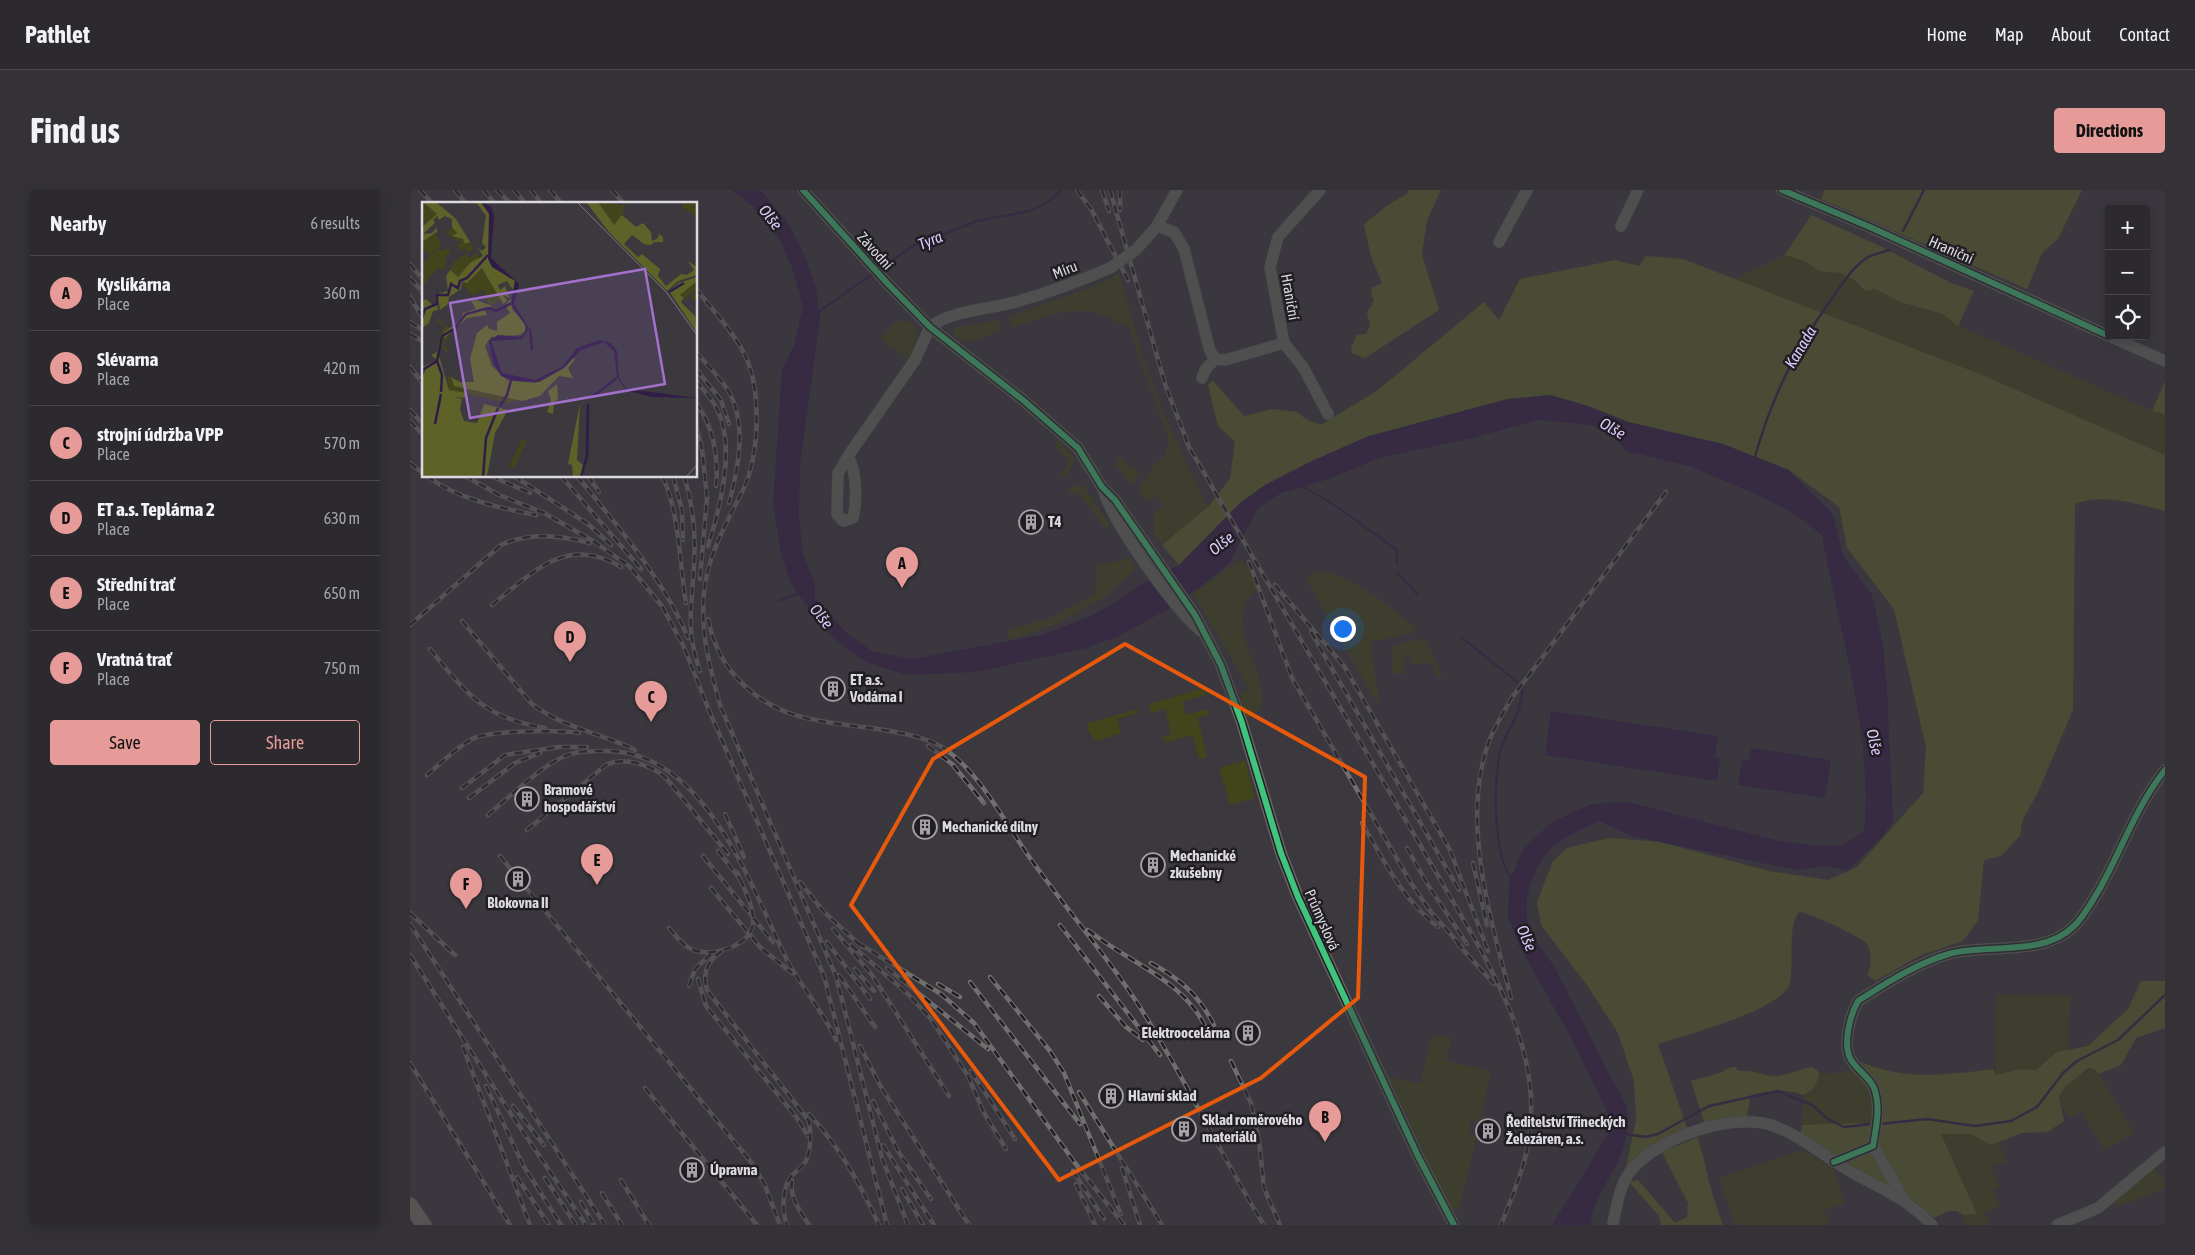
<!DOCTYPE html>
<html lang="en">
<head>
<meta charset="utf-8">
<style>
	body { margin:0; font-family:"Asap Condensed",sans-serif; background:#343236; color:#f1f3f6 }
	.controls { position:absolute; right:15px; top:15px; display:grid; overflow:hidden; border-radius:5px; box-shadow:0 2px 12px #0003 }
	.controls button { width:45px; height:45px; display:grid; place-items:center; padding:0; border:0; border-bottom:1px solid #48464a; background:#2c2a2e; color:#f1f3f6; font:25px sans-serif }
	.you { position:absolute; left:932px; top:438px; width:18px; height:18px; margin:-12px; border:4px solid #fff; border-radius:50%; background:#1a73e8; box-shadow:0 0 0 8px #1a73e833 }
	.badge { display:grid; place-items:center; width:32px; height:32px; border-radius:50%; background:#e69b98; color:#111; font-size:16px; font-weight:700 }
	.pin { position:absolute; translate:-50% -41px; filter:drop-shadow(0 1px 2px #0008) }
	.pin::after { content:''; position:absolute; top:26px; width:18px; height:15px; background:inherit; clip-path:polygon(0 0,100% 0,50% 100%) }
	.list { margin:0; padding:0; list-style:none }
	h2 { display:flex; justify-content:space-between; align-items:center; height:65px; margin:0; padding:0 20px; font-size:21px }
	h2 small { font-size:16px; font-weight:400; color:#a6a7aa }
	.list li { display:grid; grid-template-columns:32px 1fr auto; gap:15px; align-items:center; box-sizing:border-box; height:75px; padding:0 20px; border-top:1px solid #48464a }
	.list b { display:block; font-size:19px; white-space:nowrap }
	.list p { margin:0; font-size:16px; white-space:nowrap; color:#a6a7aa }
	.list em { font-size:16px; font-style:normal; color:#a6a7aa }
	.actions { display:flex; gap:10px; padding:15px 20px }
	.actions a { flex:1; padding:11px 0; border:1px solid #e69b98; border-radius:5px; text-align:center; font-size:18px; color:#e69b98 }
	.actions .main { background:#e69b98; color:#111 }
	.icon { flex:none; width:28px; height:28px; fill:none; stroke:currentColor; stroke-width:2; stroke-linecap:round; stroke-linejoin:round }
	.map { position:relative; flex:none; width:1755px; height:1035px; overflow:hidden; border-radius:5px }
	header { display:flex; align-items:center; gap:30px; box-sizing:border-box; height:70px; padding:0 25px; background:#2c2a2e; border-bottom:1px solid #48464a }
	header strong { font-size:24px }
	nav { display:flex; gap:28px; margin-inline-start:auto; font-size:18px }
	.intro { display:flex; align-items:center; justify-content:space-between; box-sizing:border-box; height:120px; padding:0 30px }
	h1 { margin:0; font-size:35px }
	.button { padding:12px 22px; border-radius:5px; background:#e69b98; color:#111; font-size:18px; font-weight:700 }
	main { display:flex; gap:30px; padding:0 30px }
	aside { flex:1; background:#2c2a2e; border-radius:5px; box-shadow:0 2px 12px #0003 }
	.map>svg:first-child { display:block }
</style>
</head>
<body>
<header>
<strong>Pathlet</strong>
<nav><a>Home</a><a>Map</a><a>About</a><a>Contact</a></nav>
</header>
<div class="intro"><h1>Find us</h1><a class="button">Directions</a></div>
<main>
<aside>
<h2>Nearby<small>6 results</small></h2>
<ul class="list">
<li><span class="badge">A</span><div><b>Kyslíkárna</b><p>Place</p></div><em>360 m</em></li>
<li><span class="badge">B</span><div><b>Slévarna</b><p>Place</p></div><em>420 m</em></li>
<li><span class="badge">C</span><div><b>strojní údržba VPP</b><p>Place</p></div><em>570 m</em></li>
<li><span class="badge">D</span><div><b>ET a.s. Teplárna 2</b><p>Place</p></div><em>630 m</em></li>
<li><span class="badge">E</span><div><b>Střední trať</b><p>Place</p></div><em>650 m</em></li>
<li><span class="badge">F</span><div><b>Vratná trať</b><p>Place</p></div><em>750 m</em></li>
</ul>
<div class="actions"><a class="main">Save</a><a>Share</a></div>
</aside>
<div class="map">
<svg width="1755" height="1035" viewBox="0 0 1755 1035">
	<rect width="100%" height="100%" fill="#3b383e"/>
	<g fill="#42451b">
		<polygon points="1375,65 1395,71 1409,81 1431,83 1443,89 1448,97 1465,99 1490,112 1533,124 1549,136 1742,221 1755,224 1755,265 1570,184 1325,89"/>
		<path d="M709,83L731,161L754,225L798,317L752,355L744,345V323L753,316L745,304L735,311L728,299L743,277L755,266L759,250L719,137C709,134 701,127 691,124C661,115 630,128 602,137L599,127L682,97Z"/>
		<polygon points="492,130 501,132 506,140 509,156 500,170 470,149 484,133"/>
		<path d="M588,130L591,140C576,146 556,159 543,144L545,138Z"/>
		<polygon points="647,248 665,269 661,280 653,288 651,285 657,277 658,270 646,257"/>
		<polygon points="710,265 716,274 729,282 724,293 720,293 706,275"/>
		<polygon points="667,295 674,297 700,335 696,339 668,302 663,305 658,299"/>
		<polygon points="719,367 726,378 694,408 644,435 599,450 597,440 639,429 685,404 687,374 705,372"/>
		<path d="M832,369L849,398C797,433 887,512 836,528L830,504L839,498L783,403Z"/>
		<path d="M911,381C949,390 976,414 1006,438L1004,443L960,452L969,510L966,512L895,387Z"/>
		<polygon points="1015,449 1032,485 1027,488 1023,473 1001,474 1000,467 994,468 994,484 983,484 981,459 990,453"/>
		<polygon points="794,498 796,504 772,512 776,525 798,519 799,524 788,528 797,567 789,569 782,545 755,553 754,546 761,544 755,519 741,523 739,514"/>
		<path d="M728,519L729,523L707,529L711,543L687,551C681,546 677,541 678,533Z"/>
		<polygon points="835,570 845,608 820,615 809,578"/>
		<polygon points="1587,805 1660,806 1658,860 1647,862 1626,880 1610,879 1585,885"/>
		<polygon points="1028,845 1041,848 1036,871 1081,881 1070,932 1061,930 1059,943 1067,945 1049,1019 1042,1023 978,887 1010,894 1021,847"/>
		<polygon points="1679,878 1684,879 1690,886 1724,942 1697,958 1693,958 1671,921 1660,928 1653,918 1649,906 1655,897"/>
		<path d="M1444,880C1464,901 1462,907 1463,935L1444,933L1392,935L1393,905C1403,900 1407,894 1410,883L1418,884Z"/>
		<polygon points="1531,944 1561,944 1581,955 1588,952 1598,971 1581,977 1590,996 1583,999 1590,1017 1574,1023 1581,1035 1554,1035 1553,1025 1567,1024"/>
		<polygon points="1394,960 1425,981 1435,1014 1414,1019 1419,1035 1325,1035 1309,988"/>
		<polygon points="1744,978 1755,991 1755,999 1706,1017 1705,1011"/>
	</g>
	<g fill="#5d6228">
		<polygon points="998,0 1031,0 1017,30 1012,65 1029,120 955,168 942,163 941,158 947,145 956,144 960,136 957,122 964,111 961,104 962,98 972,93 961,67 954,34 978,15 998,3"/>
		<polygon points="1415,0 1672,0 1648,49 1632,63 1617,99 1411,9"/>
		<polygon points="1401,25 1472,57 1541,93 1564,101 1548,136 1533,124 1490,112 1465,99 1455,101 1443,89 1431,83 1409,81 1395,71 1375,65"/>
		<path d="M1236,66L1273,69L1325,89L1570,184L1755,265V321C1727,314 1693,303 1665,314L1663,520L1628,602L1612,631L1610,646L1591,666L1574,670L1568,730L1553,751L1511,765L1465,791L1457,784C1462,776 1462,761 1457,754C1452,747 1398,722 1389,722C1377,736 1384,775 1380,793C1374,819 1273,846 1248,854L1277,938C1252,947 1235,960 1216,978L1226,930L1224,891L1208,843L1177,795L1131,735L1127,712L1143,671L1157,658L1199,648L1250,652L1359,681L1418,690L1447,677L1513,603L1516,557L1484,419L1437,358L1429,317L1379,280L1313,254L1218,232L1178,216L1140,205L1098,209L959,246L902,271L855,295L830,313L769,375L752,355L798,317L820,289L825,252L808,236L798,195L803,191L834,226L863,219L887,222L897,230L911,235L968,200L1074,112L1089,130L1110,89L1205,70L1229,76Z"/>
		<polygon points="1755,191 1755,224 1742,221"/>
		<path d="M1731,791H1755V838L1726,848L1711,875L1688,884L1684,879L1678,878L1655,897L1649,906L1654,931L1637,942L1612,943L1581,955L1561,944H1531L1567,1024L1553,1025L1547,1021H1538L1524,1028L1505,1011L1445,980L1390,944L1392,935L1444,933L1463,935L1464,889L1451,872C1493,891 1538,885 1583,879L1586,885L1610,879L1626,880L1647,862L1678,856L1718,819Z"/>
		<path d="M1321,877H1326L1328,881C1342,879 1354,886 1367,886C1379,885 1390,879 1402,877L1410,883C1407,894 1403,901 1393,905C1375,898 1359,901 1341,905L1337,926L1295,934L1281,891L1310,883Z"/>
		<polygon points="1288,947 1302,1003 1313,1035 1251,1035 1249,1026 1219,992 1228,990 1265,1033 1277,1027 1278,1013 1252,962"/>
	</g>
	<g fill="#311b49">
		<path d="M322,0H349L353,3L379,34L396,68L406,98L410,129L390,274L389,329L393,364L405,395V408L438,444L463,462L503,469L631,445L679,427L706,412L728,396L769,375L830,313L855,295L902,271L959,246L1098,209L1140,205L1178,216L1218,232L1313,254L1379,280L1423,324L1433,366L1462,405L1473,454L1477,497L1483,631L1472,647L1438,680L1415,676L1386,680L1222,646L1189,631C1175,638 1160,644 1148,653C1123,671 1107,717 1123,746C1130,759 1142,770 1148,784C1171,828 1192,872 1217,916C1223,964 1199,980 1183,1020C1181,1025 1182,1030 1180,1035H1142L1198,944L1199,926L1160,846L1109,756L1098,727L1099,693L1113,659L1142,632L1181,614L1217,612L1370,651L1398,655L1432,656L1454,641C1463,541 1429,443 1412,345L1386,325L1352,307L1282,277L1216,261L1205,248L1181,235L1128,230L1063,248L969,268L919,289L871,303L848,318L819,373L791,397L755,421L709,446L677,458L565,482L496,485L456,472L438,460L412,437L381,394L371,364L363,313L372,180L384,155L393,116L382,78L371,52L341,15Z"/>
		<polygon points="1141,521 1308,546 1305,567 1310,568 1307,591 1135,565"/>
		<polygon points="1341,558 1421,570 1415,608 1328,595 1332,570 1339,571"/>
	</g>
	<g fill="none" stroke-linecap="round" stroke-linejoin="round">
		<g stroke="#311b49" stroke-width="2.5">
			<polyline points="1493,41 1514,0"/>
			<polyline points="470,79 503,56 567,31 620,21 639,11 652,0"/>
			<polyline points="407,123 464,83"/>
			<path d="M1344,270C1361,209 1384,162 1420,111C1431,96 1442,77 1458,67C1464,64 1473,62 1480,60"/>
			<polyline points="890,295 923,314 987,360 987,373"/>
			<polyline points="987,382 1007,404"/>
			<polyline points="368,411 390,403"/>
			<polyline points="1051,447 1107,492"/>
			<path d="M1103,690C1082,667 1084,591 1090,562C1093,547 1104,534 1109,520C1111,513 1112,504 1113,497"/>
			<polyline points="1470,934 1517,929 1565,936 1601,931 1627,917 1653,883 1667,871 1708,850 1755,805"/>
			<polyline points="1215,944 1236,947 1248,944 1299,916 1368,901 1402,915 1418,929 1434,937 1462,934"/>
		</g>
		<g stroke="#58565b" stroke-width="12">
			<g id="minor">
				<polyline points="393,0 477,93 520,137 613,210 668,258 692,297 705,310 785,425 811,475 832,533 871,663 888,707 1008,966 1044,1035"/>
				<polyline points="910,0 868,47 860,77 874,153 893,177 918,224"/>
				<polyline points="1372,0 1462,38 1699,146"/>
				<polyline points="747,36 764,42 774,59 800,161 805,169 815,170 874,153"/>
				<polyline points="1211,36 1228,0"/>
				<polyline points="1089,52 1117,0"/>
				<polyline points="726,60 747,36 767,0"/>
				<path d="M520,137C541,120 583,119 609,111C640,102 670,91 700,78"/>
				<polyline points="1699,146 1755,171"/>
				<polyline points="792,188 795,180 805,169"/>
				<path d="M438,266C447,281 447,311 443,328L433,331L427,324L428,283L438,266L505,170L520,137"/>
				<path d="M693,299C702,332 764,419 791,441"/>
				<polyline points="1463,956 1494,1009"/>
				<path d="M1424,972L1463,956C1466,938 1471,916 1464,898C1459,886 1446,880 1440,868C1433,853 1440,825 1448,811C1476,793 1509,772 1542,763C1580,754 1633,766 1663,737C1674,727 1681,713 1689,700C1711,661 1727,615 1755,580"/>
				<path d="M1203,1033C1207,1016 1209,998 1219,983C1244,949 1320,922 1361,935C1391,945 1416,968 1443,983C1472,999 1499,1010 1522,1035"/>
				<polyline points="1647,1035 1688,1018 1755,962"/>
			</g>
		</g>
		<g stroke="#58565b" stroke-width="16">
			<polyline id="major" points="0,1015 14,1035"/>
		</g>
		<use href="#minor" stroke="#6a6a64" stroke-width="11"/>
		<use href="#major" stroke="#75756b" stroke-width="15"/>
		<g stroke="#716f6e" stroke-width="4.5">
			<g id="rail">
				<polyline points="10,0 23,14"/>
				<polyline points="45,0 56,14"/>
				<polyline points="74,0 85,14"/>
				<polyline points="87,0 101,14"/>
				<polyline points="104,0 116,14"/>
				<polyline points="121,0 132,14"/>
				<polyline points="140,0 152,14"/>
				<polyline points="202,0 214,14"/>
				<polyline points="667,0 681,19 718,90"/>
				<polyline points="692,0 699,21"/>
				<path d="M700,0L755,194L779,257L1063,746C1099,810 1132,879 1118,955C1113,982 1101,1009 1091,1035"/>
				<polyline points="710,0 710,20"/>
				<polyline points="0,74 14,91"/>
				<polyline points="0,88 14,104"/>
				<path d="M286,99C302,119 322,140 334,163C352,199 350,264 333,300C319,328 304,354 297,384C287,429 298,472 310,515L426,786L472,968L498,1035"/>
				<polyline points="0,107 14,130"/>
				<polyline points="0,132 14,141"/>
				<polyline points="0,144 14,152"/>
				<path d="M286,162C297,175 312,189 320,204C337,236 328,280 319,313"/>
				<polyline points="0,177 14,195"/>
				<polyline points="286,179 311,210 319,234"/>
				<path d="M286,191C294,200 302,209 307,219C326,256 310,319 298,356"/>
				<path d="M286,213C303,235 309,268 306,296"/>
				<polyline points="0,220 14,235"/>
				<polyline points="0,231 14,246"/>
				<polyline points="286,236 292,258 297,308 290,389"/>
				<polyline points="0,273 14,284"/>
				<path d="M17,286C47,309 90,318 126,325"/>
				<polyline points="55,286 89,305 134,323 183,351 219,376 252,416 274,457 298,518 414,786 477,1035"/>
				<polyline points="81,286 120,303"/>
				<polyline points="104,286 178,334 201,355"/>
				<polyline points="151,286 231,379"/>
				<path d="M167,286C206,334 255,391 278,448"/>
				<polyline points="178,286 189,302"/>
				<path d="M252,286C269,318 270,377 276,413"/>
				<polyline points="263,286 272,320 273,350"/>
				<path d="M274,286C283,314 286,345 284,374C282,417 275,438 290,481"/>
				<polyline points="839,372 882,488 1001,693 1020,721 1052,757"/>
				<polyline points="865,395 934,476 1040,660 1078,761"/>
				<path d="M82,415C122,383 157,344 211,377"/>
				<path d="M298,429C303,455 315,478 335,496C379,538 434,531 490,543C505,546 522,550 535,559C570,583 595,633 620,668C653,715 692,760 724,808C772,881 808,961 854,1035"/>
				<path d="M52,431L122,514C153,538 191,543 225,560"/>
				<path d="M0,435L91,355C119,342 150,345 180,353"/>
				<polyline points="901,442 1049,700"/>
				<path d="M20,459C57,504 74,528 135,538"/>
				<polyline points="518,556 542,574 574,613"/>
				<path d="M17,585C31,573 46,558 62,549C79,540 148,540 169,543"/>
				<polyline points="52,598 95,565 149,557 177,557"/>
				<polyline points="59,608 105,573 130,563"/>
				<polyline points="315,624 334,667"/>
				<path d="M78,625C98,608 130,577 153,567C165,561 180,561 194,561C295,559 340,695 377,770C392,798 413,821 426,850"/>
				<path d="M952,633C974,671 993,710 1028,737"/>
				<path d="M117,640L196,575C214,566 242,575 256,588L318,664"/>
				<polyline points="997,658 1018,695 1057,754"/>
				<polyline points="308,661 330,689"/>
				<polyline points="90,666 341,972 354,993 370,1035"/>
				<polyline points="293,666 363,752"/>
				<polyline points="1063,673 1077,735"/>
				<polyline points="390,692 413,721 452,757"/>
				<polyline points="301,698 351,758 382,783"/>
				<polyline points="0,723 45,765"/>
				<polyline points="0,734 195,1035"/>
				<polyline points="650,735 750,865"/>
				<path d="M259,738C266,746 272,755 281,759C300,768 340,757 343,734C345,718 333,696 327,682"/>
				<polyline points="423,739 462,785 539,906"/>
				<path d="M678,740C719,773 773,789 796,838"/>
				<polyline points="417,752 460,809"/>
				<polyline points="448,753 531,804 564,833 665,973 714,1035"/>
				<polyline points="1047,753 1084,794"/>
				<polyline points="441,755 498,804 521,829 558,886 574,923 596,959"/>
				<path d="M312,761C298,770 292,783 297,800L399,931C401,943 401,960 396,971C392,978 384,982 380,988C372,1000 372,1022 377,1035"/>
				<polyline points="0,765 97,918 176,1035"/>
				<path d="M741,773C769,788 789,805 804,835"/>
				<polyline points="477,778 578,859"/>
				<polyline points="445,779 464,801"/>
				<polyline points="429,785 465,837"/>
				<polyline points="580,787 640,861 654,883 711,1024"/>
				<polyline points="288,789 296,816 387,928 398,946"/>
				<polyline points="560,792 670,934"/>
				<polyline points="528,794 550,807"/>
				<polyline points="279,796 285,779 301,764"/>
				<polyline points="689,806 716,837 733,850"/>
				<path d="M1101,808C1082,734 1053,640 1075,564C1080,544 1091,527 1101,509L1256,302"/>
				<polyline points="450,856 471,897 559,1035"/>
				<polyline points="53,857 120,1035"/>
				<polyline points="821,871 841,913 849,950 854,998 870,1035"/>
				<polyline points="0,873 100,1035"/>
				<polyline points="561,881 605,949"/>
				<polyline points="76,896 113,975 151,1035"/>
				<polyline points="235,898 347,1035"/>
				<polyline points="669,902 752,1035"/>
				<polyline points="463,911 488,961 521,1009"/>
				<polyline points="103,916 134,955"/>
				<path d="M399,924C431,959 449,992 469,1035"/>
				<polyline points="473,955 524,1035"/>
				<polyline points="712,978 730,1035"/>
				<polyline points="663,981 694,1029"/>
				<polyline points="107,987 139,1035"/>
				<polyline points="135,988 166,1035"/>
				<polyline points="211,990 239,1035"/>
				<path d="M382,991C379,1007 391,1022 399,1035"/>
				<polyline points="666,994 685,1035"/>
				<polyline points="492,999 513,1035"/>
				<polyline points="192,1003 212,1035"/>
				<polyline points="171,1012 184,1035"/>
			</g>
		</g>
		<use href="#rail" stroke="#201e23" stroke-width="2.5" stroke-dasharray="8" stroke-linecap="butt"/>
		<g stroke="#58565b" stroke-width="12" stroke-linecap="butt">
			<polyline id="minor-bridge" points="700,78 726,60"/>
		</g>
		<use href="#minor-bridge" stroke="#6a6a64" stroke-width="11"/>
		<g stroke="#201e23" stroke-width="9">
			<g id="cycleway">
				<polyline points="393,0 477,93 520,137 613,210 668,258 692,297 705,310 785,425 811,475 832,533 871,663 888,707 1008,966 1044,1035"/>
				<polyline points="1372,0 1462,38 1699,146"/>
				<path d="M1424,972L1463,956C1466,938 1471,916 1464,898C1459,886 1446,880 1440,868C1433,853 1440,825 1448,811C1476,793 1509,772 1542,763C1580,754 1633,766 1663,737C1674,727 1681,713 1689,700C1711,661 1727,615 1755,580"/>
			</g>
		</g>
		<use href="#cycleway" stroke="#40c37c" stroke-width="6"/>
	</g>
	<path d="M0 0H1755V1035H0ZM715,454L955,587L948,808L851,888L649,990L441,715L523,569Z" fill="#3b383e" fill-opacity=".55" fill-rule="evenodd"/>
	<path fill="none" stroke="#e8590c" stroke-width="4" stroke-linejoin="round" d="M715,454L955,587L948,808L851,888L649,990L441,715L523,569Z"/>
	<defs>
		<g id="building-ring" transform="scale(1.25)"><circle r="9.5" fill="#201e23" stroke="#a4a1a8" stroke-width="1.5"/><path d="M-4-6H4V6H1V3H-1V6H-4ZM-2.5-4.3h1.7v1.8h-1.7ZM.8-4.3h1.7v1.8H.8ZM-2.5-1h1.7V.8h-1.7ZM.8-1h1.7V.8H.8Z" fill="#a4a1a8"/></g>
	</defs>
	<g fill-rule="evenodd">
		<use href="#building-ring" x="621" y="332"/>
		<use href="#building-ring" x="423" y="499"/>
		<use href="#building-ring" x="117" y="609"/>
		<use href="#building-ring" x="515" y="637"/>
		<use href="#building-ring" x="743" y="675"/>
		<use href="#building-ring" x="108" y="689"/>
		<use href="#building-ring" x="838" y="843"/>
		<use href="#building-ring" x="701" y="906"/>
		<use href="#building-ring" x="774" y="939"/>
		<use href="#building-ring" x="1078" y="941"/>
		<use href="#building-ring" x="282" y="980"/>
	</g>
	<g text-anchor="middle" stroke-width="5" stroke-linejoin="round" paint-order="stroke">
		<g font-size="15" fill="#dcd9e1" stroke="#201e23">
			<text transform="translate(1541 60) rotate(24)" y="5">Hraniční</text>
			<text transform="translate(465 61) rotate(48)" y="5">Závodní</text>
			<text transform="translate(655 80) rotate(-21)" y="5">Míru</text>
			<text transform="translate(880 107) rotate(80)" y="5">Hraniční</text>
			<text transform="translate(912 730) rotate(66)" y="5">Průmyslová</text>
		</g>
		<g font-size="15" font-weight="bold" fill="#dcd9e1" stroke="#201e23" text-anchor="start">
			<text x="638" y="337">T4</text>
			<text x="440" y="495">ET a.s.<tspan x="440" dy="17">Vodárna I</tspan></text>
			<text x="134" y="605">Bramové<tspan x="134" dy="17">hospodářství</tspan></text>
			<text x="532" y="642">Mechanické dílny</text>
			<text x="760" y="671">Mechanické<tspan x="760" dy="17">zkušebny</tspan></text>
			<text x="108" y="718" text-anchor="middle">Blokovna II</text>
			<text x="820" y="848" text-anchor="end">Elektroocelárna</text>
			<text x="718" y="911">Hlavní sklad</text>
			<text x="792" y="935">Sklad roměrového<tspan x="792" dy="17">materiálů</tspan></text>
			<text x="1096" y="937">Ředitelství Třineckých<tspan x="1096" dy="17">Železáren, a.s.</tspan></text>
			<text x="300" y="985">Úpravna</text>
		</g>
		<g font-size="16" font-style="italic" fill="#decafd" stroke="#201e23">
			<text transform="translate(361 27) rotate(52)" y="6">Olše</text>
			<text transform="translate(520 50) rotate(-22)" y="6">Tyra</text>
			<text transform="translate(1390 157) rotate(-59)" y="6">Kanada</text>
			<text transform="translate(1203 238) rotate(30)" y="6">Olše</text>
			<text transform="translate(811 353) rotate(-38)" y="6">Olše</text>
			<text transform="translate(412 426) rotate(51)" y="6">Olše</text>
			<text transform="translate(1465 552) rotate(77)" y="6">Olše</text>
			<text transform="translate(1117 748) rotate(66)" y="6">Olše</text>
		</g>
	</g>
	<g transform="translate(12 12)">
		<rect width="275" height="275" fill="#3b383e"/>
		<path d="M0,0L15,12L4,21L0,16ZM176,0L200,3L204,0L198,20L192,23ZM261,0H275V15L260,5ZM32,25L35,31L31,34L48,40L51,47L46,51L44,47L37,48L35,43L40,40L28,35L24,29ZM13,32L20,42L7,54L0,46V40ZM26,45L29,50L23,55L25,62L21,67H14L2,83L0,61L17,46L20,50ZM55,51L58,56L49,60L41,73L36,76L28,68L32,59L44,52L48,56ZM61,66L78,98L70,103L66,101L62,88L50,93L40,82L45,81ZM275,79V97L272,99L268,94L274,91L272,89L263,97L258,93ZM16,117L28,127L21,131L26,136L21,143L26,147L25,150L20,146L18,131L23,125L13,118ZM25,174L29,175L32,184L94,198L87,201L27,188ZM100,237L105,239L92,266L87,264Z" fill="#42451b"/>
		<path d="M1,0H14L34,17L48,40L43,42L41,37L30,34L35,31L30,25V17L23,14L17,18L15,14L11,18L13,21L1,32L10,31L15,25V30L0,40V25L15,12ZM54,0H59L67,10V60L93,79L91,88L85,79L76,83L78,88L83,84L88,96L81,93L85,99L81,102L60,66L45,81L40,80L39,87L27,95L26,102L18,108L15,92L26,89L24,74L28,68L36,75L49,60L61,54L56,46L60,49L64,45L60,41L64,14ZM164,0H176L192,23L200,13L214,25L221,21L229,30L230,39L236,36L237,32L241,35V40H232L229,43L222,42L210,33L202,42L216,55L220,52L238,67L236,74L244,84L259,72L265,73L272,68L266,59L275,65V73L256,79L245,89L187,30ZM275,75V79L258,93L262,96L259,100L273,114L275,131L247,89L257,81ZM13,94L15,101L16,108L11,109L7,121L0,126L1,99L4,97L11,103L14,101ZM89,97L90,107L103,122V130L97,133L69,135L63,144L70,164L85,178L113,181L145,163L150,155L153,157L146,166L151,176L137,174L118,194L100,199L32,184L29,175L38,180H52L48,157L55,131L65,123L67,127L75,129V120L88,111L83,103ZM54,98L70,104L62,107L65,113L45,116L23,136L21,131L40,117L41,111L54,107L49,99ZM19,132L17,154L27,188L45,191L44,196L32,195L40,197L38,207L42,219L55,221L62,202L86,208L73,231L65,275H0V165L15,158L9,153L15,150ZM135,182L136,197L132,201L131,212L125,210L129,198L126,189ZM158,201L155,258L161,263V268L159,275H151L150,263L146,262Z" fill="#5d6228"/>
		<path d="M59,0L69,5L72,13L69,56L97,82L92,102L107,126L100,137L69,139L80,171L113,178L140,165L155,146L178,138L189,141L195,149L197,176L205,187L275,196L229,195L204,188L195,175L192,149L182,140L159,148L142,166L117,180L92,179L79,174L71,160L67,139L76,133L99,135L105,126L89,102L93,79L70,65L66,57L67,12Z" fill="#311b49"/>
		<path fill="none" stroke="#311b49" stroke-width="2.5" d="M247,90L262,81M0,116L3,107L15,102V93H26L29,82L36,86L38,79L45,76L66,53M108,127L110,148M15,159L20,173L19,190M0,173L2,167L15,159L20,134L32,127L44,112L66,106L74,109L90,101M170,195L195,176M78,204L85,193L89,178M13,222L19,192M61,275L64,236L76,206M159,275L165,254L166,202"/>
		<path fill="none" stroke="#7b787f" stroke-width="1" d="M155,0L245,91L275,133M264,275L275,263"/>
		<path fill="#a271cd" fill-opacity="0.15" stroke="#a271cd" stroke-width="2.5" d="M223,67L243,182L48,216L28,101Z"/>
		<rect width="275" height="275" fill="none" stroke="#dcd9e1" stroke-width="2.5"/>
	</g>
</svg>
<div class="controls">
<button>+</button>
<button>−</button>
<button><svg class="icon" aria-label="locate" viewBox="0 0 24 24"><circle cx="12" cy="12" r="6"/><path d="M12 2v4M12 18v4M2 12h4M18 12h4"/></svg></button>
</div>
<div class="you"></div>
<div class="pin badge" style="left:492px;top:398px">A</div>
<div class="pin badge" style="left:915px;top:952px">B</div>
<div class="pin badge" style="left:241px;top:532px">C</div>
<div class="pin badge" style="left:160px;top:472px">D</div>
<div class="pin badge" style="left:187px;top:695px">E</div>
<div class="pin badge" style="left:56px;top:719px">F</div>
</div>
</main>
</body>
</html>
